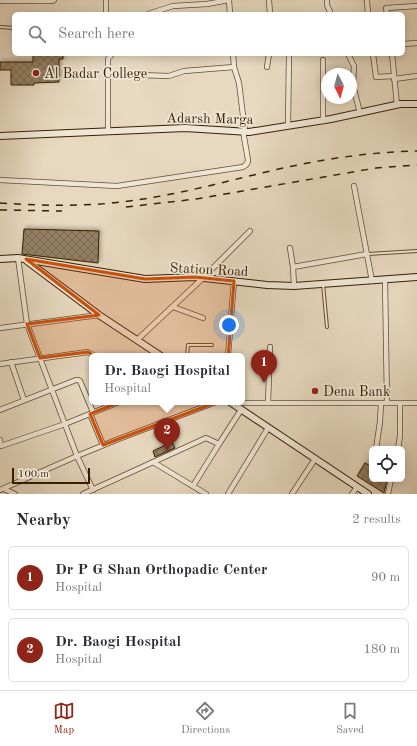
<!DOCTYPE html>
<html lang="en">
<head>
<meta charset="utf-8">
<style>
	body { margin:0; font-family:"Old Standard TT",serif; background:#f2f2f3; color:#2b2b33 }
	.controls { position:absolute; right:12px; bottom:12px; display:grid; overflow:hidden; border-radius:6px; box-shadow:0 2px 10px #0003 }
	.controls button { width:36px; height:36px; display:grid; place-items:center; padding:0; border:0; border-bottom:1px solid #e1e1e2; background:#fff; color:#2b2b33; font:20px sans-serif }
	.compass { position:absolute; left:321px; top:68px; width:36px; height:36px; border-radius:50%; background:#fff; box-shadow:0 2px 10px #0003; rotate:174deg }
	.scale { position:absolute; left:12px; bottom:10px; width:78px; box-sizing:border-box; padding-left:4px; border:2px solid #371e00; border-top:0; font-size:11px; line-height:14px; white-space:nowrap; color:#371e00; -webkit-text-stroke:3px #efe6d6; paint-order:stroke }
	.you { position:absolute; left:229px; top:325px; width:14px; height:14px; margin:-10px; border:3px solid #fff; border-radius:50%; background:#1a73e8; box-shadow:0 0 0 6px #1a73e833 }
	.badge { display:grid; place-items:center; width:26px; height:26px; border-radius:50%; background:#8f2418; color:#fff; font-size:13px; font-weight:700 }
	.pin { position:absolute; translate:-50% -33px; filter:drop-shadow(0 1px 2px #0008) }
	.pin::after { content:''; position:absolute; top:21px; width:14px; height:12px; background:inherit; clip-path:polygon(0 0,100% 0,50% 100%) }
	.popup { position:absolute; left:89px; top:353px; width:156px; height:52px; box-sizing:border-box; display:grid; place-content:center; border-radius:6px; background:#fff; filter:drop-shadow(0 1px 3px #0005); font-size:13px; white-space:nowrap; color:#7c7c81 }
	.popup b { font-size:15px; color:#2b2b33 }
	.popup::after { content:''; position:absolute; left:50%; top:100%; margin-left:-8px; border:8px solid transparent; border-top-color:#fff }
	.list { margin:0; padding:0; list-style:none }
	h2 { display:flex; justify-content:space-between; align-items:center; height:52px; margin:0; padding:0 16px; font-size:17px }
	h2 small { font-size:13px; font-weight:400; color:#7c7c81 }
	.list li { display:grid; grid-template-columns:26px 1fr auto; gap:12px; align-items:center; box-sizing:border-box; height:64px; margin:0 8px 8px; padding:0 8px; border:1px solid #e1e1e2; border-radius:6px }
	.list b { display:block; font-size:15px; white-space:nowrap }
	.list p { margin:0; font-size:13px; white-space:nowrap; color:#7c7c81 }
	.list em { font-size:13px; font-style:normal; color:#7c7c81 }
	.icon { flex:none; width:22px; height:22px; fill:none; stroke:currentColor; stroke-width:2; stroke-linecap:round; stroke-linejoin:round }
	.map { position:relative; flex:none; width:417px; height:494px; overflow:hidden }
	.search { position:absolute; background:#fff; box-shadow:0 2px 10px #0003; left:12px; right:12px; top:12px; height:44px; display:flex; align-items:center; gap:10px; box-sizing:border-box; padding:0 14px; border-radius:6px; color:#7c7c81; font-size:15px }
	.sheet { height:196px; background:#fff }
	nav { display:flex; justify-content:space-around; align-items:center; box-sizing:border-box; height:56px; border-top:1px solid #e1e1e2; background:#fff; font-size:11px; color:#7c7c81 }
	nav a { display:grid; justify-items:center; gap:2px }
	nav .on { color:#8f2418 }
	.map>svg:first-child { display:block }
</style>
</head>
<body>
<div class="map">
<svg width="417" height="494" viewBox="0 0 417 494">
	<defs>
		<pattern id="building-cross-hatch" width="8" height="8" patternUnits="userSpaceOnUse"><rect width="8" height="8" fill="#937f64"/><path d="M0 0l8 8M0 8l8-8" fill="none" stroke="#796750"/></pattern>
		<filter id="shadow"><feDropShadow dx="2" dy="-2" stdDeviation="2" flood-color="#0004"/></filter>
	</defs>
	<rect width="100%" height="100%" fill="#e7d9c0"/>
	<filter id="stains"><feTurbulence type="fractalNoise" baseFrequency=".005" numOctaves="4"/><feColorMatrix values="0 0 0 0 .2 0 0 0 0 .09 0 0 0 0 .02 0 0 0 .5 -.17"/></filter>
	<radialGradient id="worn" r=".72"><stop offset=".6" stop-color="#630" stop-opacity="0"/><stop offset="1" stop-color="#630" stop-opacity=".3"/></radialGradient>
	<g fill="url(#building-cross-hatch)" stroke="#371e00" filter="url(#shadow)">
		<polygon points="33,54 63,54 63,59 59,59 59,82 34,83 34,85 11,85 11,70 0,70 0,62 33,62"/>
		<polygon points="24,229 99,231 98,263 22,254"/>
		<polygon points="172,442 175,448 155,457 153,451"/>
		<polygon points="365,463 372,467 372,479 387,479 384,493 357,476"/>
	</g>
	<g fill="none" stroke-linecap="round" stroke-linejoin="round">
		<g stroke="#634d30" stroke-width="4">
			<g id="service">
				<polyline points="0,27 14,28"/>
				<polyline points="368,254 417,251"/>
				<polyline points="323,284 327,327"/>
				<polyline points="187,356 188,345 212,345"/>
			</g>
		</g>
		<g stroke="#634d30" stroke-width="6">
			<g id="minor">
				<polyline points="106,0 106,14"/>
				<polyline points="229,0 230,14"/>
				<polyline points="269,0 270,14"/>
				<polyline points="327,0 327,5 331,14"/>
				<polyline points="367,0 368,14"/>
				<polyline points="1,1 52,1 54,0"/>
				<polyline points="148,14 173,6 207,4 229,0"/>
				<polyline points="387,14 386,8 417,6"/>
				<polyline points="403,44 417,43"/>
				<polyline points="233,54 234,67 239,83 245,132"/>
				<polyline points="348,54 354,66 353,85 360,113"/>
				<polyline points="373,54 376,77 394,76"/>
				<polyline points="392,54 397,105"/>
				<polyline points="267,67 269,54"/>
				<polyline points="108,74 169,76 184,71 234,67"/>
				<polyline points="394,79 417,76"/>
				<polyline points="323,121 323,60"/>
				<polyline points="288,126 289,54"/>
				<polyline points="108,132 108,59 112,54"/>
				<path d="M0,180L117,186L243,167C246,165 248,164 248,160L243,131"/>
				<polyline points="354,186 372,281"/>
				<polyline points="290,248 293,267"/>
				<polyline points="18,258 27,324 77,456 93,490"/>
				<polyline points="385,280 387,403"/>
				<polyline points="294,286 293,267 367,254"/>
				<polyline points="173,307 203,318"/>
				<polyline points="0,328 99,315"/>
				<polyline points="137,340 203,278 250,231"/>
				<polyline points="228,356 234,281"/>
				<polyline points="11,362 24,400"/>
				<polyline points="0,364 88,352 95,356"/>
				<polyline points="233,403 417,403"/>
				<polyline points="268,403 270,347"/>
				<polyline points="0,410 76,380 78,380 80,381 93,412"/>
				<polyline points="90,414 103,445"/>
				<polyline points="0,440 1,446 65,424 119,402"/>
				<polyline points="376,449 380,422 381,403"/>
				<polyline points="398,449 400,436 400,403"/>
				<polyline points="153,462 206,494"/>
				<polyline points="193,486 219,444"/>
				<polyline points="4,489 15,494"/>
				<polyline points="0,490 77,456 116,440 216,402"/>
				<polyline points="83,494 206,438 219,444 241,410"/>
				<polyline points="228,494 268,428"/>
				<polyline points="292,494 315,459"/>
				<polyline points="352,494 357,487"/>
				<polyline points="388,494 391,479"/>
			</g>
		</g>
		<g stroke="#371e00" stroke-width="8">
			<g id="secondary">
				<polyline points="0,136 185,128 249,132 331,119 400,104 417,104"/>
				<polyline points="0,259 18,258 145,279 195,277 267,285 294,286 417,277"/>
				<polyline points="27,261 99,315 161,356"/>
				<polyline points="230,402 368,494"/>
			</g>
		</g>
		<use href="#service" stroke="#efe6d6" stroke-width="2"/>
		<use href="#minor" stroke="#efe6d6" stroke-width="4.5"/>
		<use href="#secondary" stroke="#efe6d6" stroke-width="6"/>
		<g stroke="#371e00" stroke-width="1.5" stroke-dasharray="7 7" stroke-linecap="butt">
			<path d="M0,203C45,206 91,207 136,200C188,193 237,178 288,167C330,158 373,152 417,151"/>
			<polyline points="126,207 196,199 376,168 417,165"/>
			<polyline points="0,210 62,211"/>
		</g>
	</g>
	<path fill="#cd500a" fill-opacity="0.2" stroke="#cd500a" stroke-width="3" stroke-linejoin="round" d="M26,259L145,279L195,277L234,281L225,399L103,445L90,414L149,390L88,352L40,358L27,324L99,315Z"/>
	<g fill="#8f2418" stroke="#efe6d6" stroke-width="1.5">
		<circle cx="36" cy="73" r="4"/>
		<circle cx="315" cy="391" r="4"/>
	</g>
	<g text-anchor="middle" stroke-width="3.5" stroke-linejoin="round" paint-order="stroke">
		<g font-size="14" fill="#371e00" stroke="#efe6d6" text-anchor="start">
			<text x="44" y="78">Al Badar College</text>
			<text x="323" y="396">Dena Bank</text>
		</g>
		<g font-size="14" fill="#371e00" stroke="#efe6d6">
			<text transform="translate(210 118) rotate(1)" y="5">Adarsh Marga</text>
			<text transform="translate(209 269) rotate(3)" y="5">Station Road</text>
		</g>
	</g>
	<rect width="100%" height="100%" filter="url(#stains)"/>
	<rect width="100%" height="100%" fill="url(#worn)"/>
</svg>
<div class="controls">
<button><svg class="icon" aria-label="locate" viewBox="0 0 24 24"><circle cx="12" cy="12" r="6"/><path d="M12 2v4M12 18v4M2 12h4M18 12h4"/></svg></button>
</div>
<svg class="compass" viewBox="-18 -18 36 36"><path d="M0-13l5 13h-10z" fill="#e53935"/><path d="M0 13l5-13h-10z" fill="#7c7c81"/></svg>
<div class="scale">100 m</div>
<div class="you"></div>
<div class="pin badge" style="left:264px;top:383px">1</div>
<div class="pin badge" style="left:167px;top:451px">2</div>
<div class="popup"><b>Dr. Baogi Hospital</b>Hospital</div>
<div class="search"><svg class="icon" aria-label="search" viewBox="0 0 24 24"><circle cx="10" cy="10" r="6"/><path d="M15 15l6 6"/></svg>Search here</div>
</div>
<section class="sheet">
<h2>Nearby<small>2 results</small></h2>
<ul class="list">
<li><span class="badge">1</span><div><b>Dr P G Shan Orthopadic Center</b><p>Hospital</p></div><em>90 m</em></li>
<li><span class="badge">2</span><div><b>Dr. Baogi Hospital</b><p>Hospital</p></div><em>180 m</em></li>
</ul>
</section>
<nav>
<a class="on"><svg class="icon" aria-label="map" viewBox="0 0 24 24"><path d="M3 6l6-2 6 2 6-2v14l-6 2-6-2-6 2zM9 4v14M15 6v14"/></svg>Map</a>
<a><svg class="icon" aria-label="directions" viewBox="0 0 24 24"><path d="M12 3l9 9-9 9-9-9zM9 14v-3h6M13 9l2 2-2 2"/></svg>Directions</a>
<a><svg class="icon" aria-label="saved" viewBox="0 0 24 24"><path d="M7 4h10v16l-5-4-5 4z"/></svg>Saved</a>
</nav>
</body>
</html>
